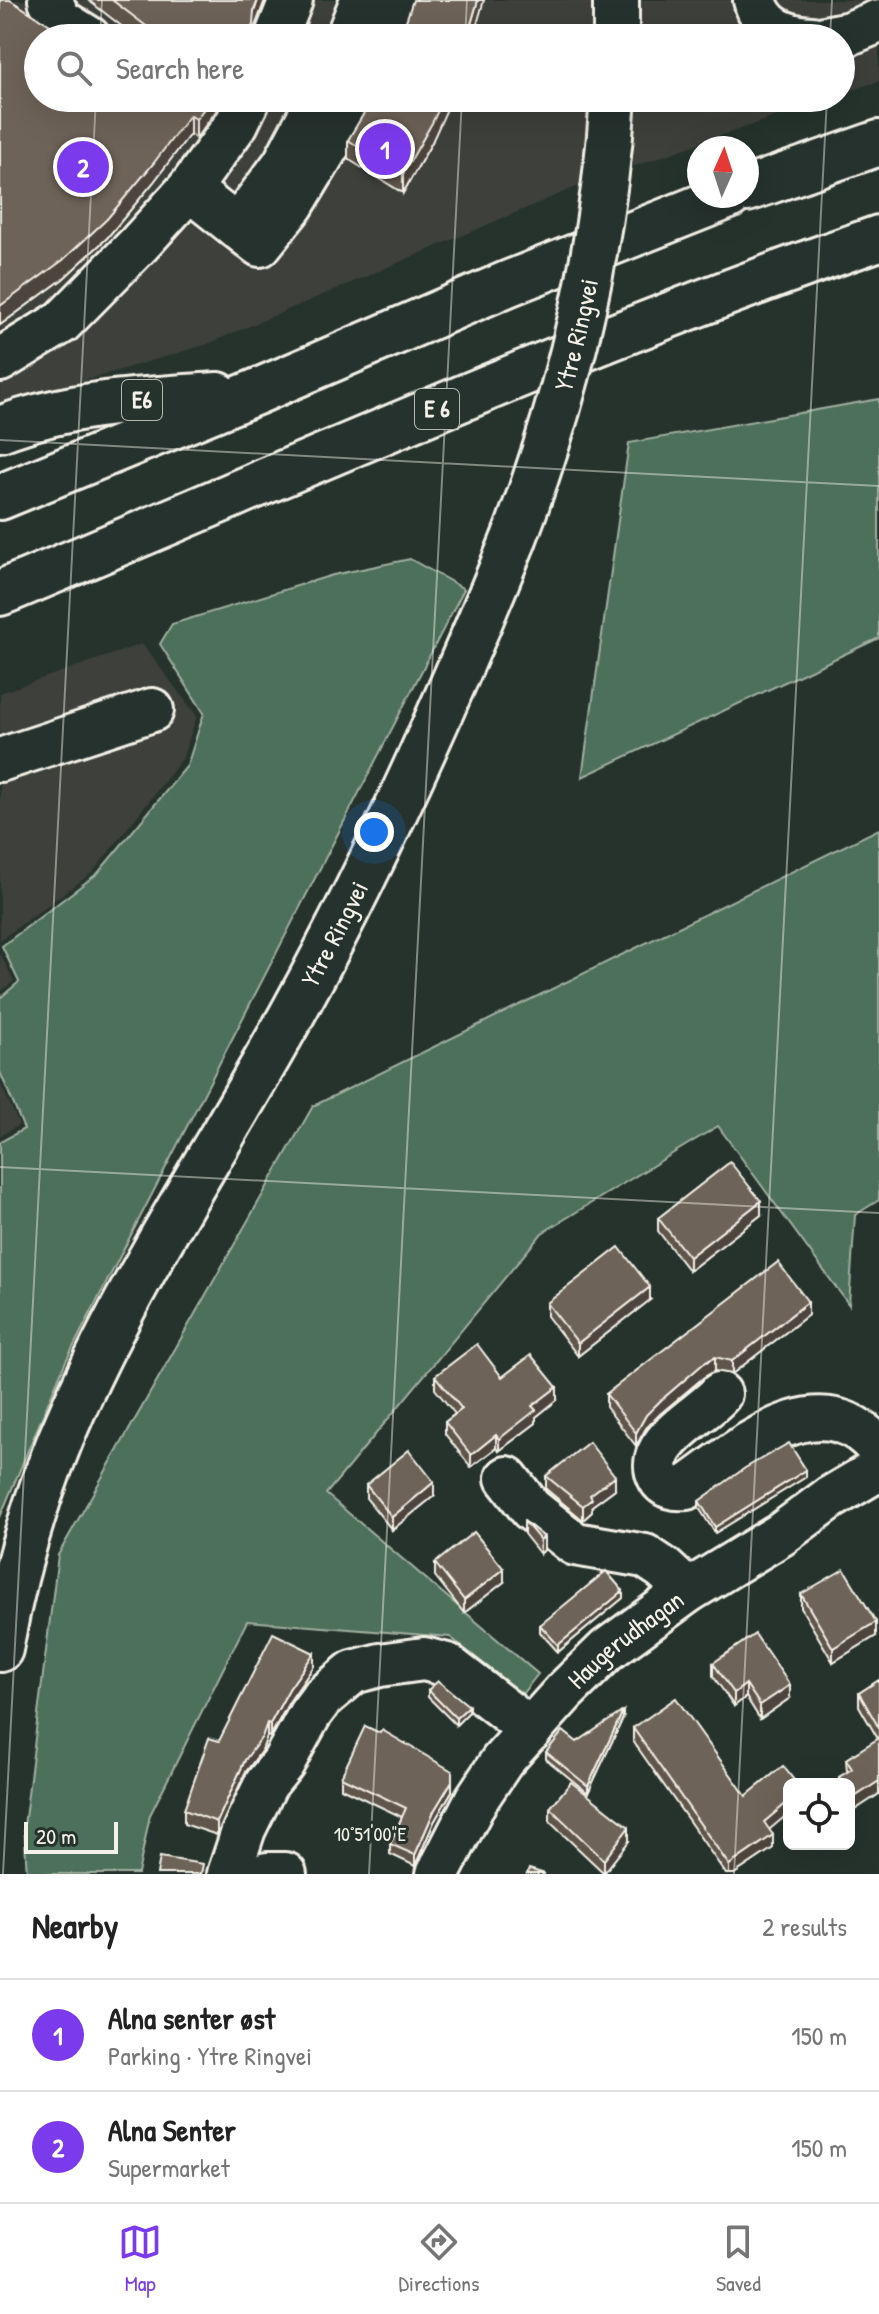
<!DOCTYPE html>
<html lang="en">
<head>
<meta charset="utf-8">
<style>
	body { margin:0; font-family:"Patrick Hand",sans-serif; background:#f6f6f6; color:#222 }
	.controls { position:absolute; right:24px; bottom:24px; display:grid; overflow:hidden; border-radius:12px; box-shadow:0 8px 32px #0002 }
	.controls button { width:72px; height:72px; display:grid; place-items:center; padding:0; border:0; border-bottom:2px solid #e0e0e0; background:#fff; color:#222; font:40px sans-serif }
	.compass { position:absolute; left:687px; top:136px; width:72px; height:72px; border-radius:50%; background:#fff; box-shadow:0 8px 32px #0002; rotate:3deg }
	.scale { position:absolute; left:24px; bottom:20px; width:94px; box-sizing:border-box; padding-left:8px; border:4px solid #f4f1e8; border-top:0; font-size:22px; line-height:28px; white-space:nowrap; color:#f4f1e8; -webkit-text-stroke:6px #26332d; paint-order:stroke }
	.you { position:absolute; left:374px; top:832px; width:28px; height:28px; margin:-20px; border:6px solid #fff; border-radius:50%; background:#1a73e8; box-shadow:0 0 0 12px #1a73e833 }
	.badge { display:grid; place-items:center; width:52px; height:52px; border-radius:50%; background:#7c3aed; color:#fff; font-size:26px; font-weight:700 }
	.pin { position:absolute; translate:-50% -50%; border:4px solid #fff; box-shadow:0 2px 8px #0006 }
	.list { margin:0; padding:0; list-style:none }
	h2 { display:flex; justify-content:space-between; align-items:center; height:104px; margin:0; padding:0 32px; font-size:34px }
	h2 small { font-size:26px; font-weight:400; color:#767676 }
	.list li { display:grid; grid-template-columns:52px 1fr auto; gap:24px; align-items:center; box-sizing:border-box; height:112px; padding:0 32px; border-top:2px solid #e0e0e0 }
	.list b { display:block; font-size:30px; white-space:nowrap }
	.list p { margin:0; font-size:26px; white-space:nowrap; color:#767676 }
	.list em { font-size:26px; font-style:normal; color:#767676 }
	.icon { flex:none; width:44px; height:44px; fill:none; stroke:currentColor; stroke-width:2; stroke-linecap:round; stroke-linejoin:round }
	.map { position:relative; flex:none; width:879px; height:1874px; overflow:hidden }
	.search { position:absolute; background:#fff; box-shadow:0 8px 32px #0002; left:24px; right:24px; top:24px; height:88px; display:flex; align-items:center; gap:20px; box-sizing:border-box; padding:0 28px; border-radius:44px; color:#767676; font-size:30px }
	.sheet { height:328px; background:#fff }
	nav { display:flex; justify-content:space-around; align-items:center; box-sizing:border-box; height:112px; border-top:2px solid #e0e0e0; background:#fff; font-size:22px; color:#767676 }
	nav a { display:grid; justify-items:center; gap:4px }
	nav .on { color:#7c3aed }
	.map>svg:first-child { display:block }
</style>
</head>
<body>
<div class="map">
<svg width="879" height="1874" viewBox="0 0 879 1874">
	<rect width="100%" height="100%" fill="#26332d"/>
	<filter id="ink" filterUnits="userSpaceOnUse"><feTurbulence type="fractalNoise" baseFrequency=".0125" numOctaves="2"/><feDisplacementMap in="SourceGraphic" scale="16" xChannelSelector="R" yChannelSelector="G"/><feConvolveMatrix kernelMatrix="1 2 1 2 8 2 1 2 1" color-interpolation-filters="sRGB"/></filter>
	<g filter="url(#ink)">
		<g fill="#3c413a">
			<polygon points="0,0 879,0 879,81 841,94 841,38 38,38 38,98 829,98 583,184 205,345 59,388 0,412"/>
			<polygon points="142,644 197,716 182,759 93,872 0,940 0,693"/>
			<polygon points="0,953 14,981 0,992"/>
			<polygon points="0,1082 19,1125 0,1136"/>
		</g>
		<g fill="#4e6f5a" stroke="#a1b0a1" stroke-width="2">
			<polygon points="879,399 879,638 582,777 629,443"/>
			<polygon points="410,559 464,589 65,1363 0,1517 0,1142 24,1129 0,1072 0,998 19,982 2,946 98,873 187,766 204,713 160,644 172,624 333,575"/>
			<polygon points="879,829 879,1200 855,1215 849,1305 718,1126 542,1233 326,1494 538,1674 522,1694 450,1637 247,1621 150,1815 138,1874 27,1874 24,1826 58,1555 313,1106"/>
		</g>
		<g fill="none" stroke-linecap="round" stroke-linejoin="round">
			<g stroke="#f4f1e8" stroke-width="48">
				<g id="minor">
					<polyline points="50,0 60,20 89,38"/>
					<path d="M755,0C762,28 786,37 812,38"/>
					<polyline points="276,38 291,0"/>
					<polyline points="347,38 362,0"/>
					<polyline points="381,38 394,0"/>
					<polyline points="824,38 850,33 879,21"/>
					<polyline points="189,189 237,227 284,164 319,98"/>
					<polyline points="237,227 260,245 293,204 357,98"/>
					<polyline points="0,360 62,322 139,244 189,189 237,123 249,98"/>
					<polyline points="0,760 152,710"/>
					<path d="M720,1394C703,1415 642,1443 659,1477C664,1488 676,1489 686,1488C742,1449 820,1377 879,1449"/>
					<polyline points="507,1478 531,1509 575,1544 645,1556 663,1568 688,1591"/>
					<polyline points="229,1874 244,1829 266,1784 283,1763 310,1714 322,1698 353,1672 380,1665 424,1659 447,1665 531,1730"/>
					<polyline points="267,1874 285,1874"/>
					<path id="s1" d="M438,1874L476,1800L502,1761L565,1691L607,1650L688,1591L780,1535L830,1498L879,1469"/>
				</g>
			</g>
			<g stroke="#f4f1e8" stroke-width="50">
				<g id="major">
					<polyline points="616,0 616,38"/>
					<path id="s2" d="M0,1649C15,1566 39,1485 74,1408C136,1269 222,1142 295,1009C378,858 448,701 513,541"/>
				</g>
			</g>
			<g stroke="#f4f1e8" stroke-width="50">
				<g id="highway">
					<polyline points="747,189 879,143"/>
					<path d="M0,429C70,402 144,400 218,395"/>
					<polyline points="0,497 256,392 507,284 729,196"/>
					<path d="M0,593C292,472 580,341 879,238"/>
				</g>
			</g>
			<use href="#minor" stroke="#26332d" stroke-width="42"/>
			<use href="#major" stroke="#26332d" stroke-width="44"/>
			<use href="#highway" stroke="#26332d" stroke-width="44"/>
			<g stroke="#f4f1e8" stroke-width="50" stroke-linecap="butt">
				<g id="major-bridge">
					<path id="s3" d="M513,541C568,397 603,252 613,98"/>
				</g>
			</g>
			<use href="#major-bridge" stroke="#26332d" stroke-width="44"/>
		</g>
		<g fill="#5f554c" stroke="#f4f1e8" stroke-width="2">
			<polygon points="0,0 38,98 223,98 216,111 196,138 190,134 153,183 107,238 63,279 0,325"/>
			<polygon points="88,0 265,0 254,29 253,38 137,38"/>
			<polygon points="348,140 432,142 403,193 348,159"/>
			<polygon points="761,1215 689,1271 658,1231 658,1218"/>
			<polygon points="650,1300 578,1356 547,1316 547,1303"/>
			<polygon points="808,1315 732,1374 715,1371 704,1377 660,1414 646,1428 636,1446 606,1407 606,1394"/>
			<polygon points="435,1376 502,1377 557,1400 536,1417 536,1423 499,1451 496,1448 471,1467 445,1434 445,1422 455,1414 435,1389"/>
			<polygon points="546,1476 615,1489 592,1506 592,1512 583,1520 546,1489"/>
			<polygon points="806,1477 715,1533 699,1508 699,1501"/>
			<polygon points="366,1485 434,1496 392,1530 366,1498"/>
			<polygon points="524,1521 544,1537 544,1550 540,1554 524,1534"/>
			<polygon points="435,1563 504,1582 464,1613 435,1576"/>
			<polygon points="801,1594 876,1636 833,1662 801,1608"/>
			<polygon points="623,1598 558,1652 540,1632 540,1625"/>
			<polygon points="713,1663 790,1698 760,1719 746,1697 734,1706 713,1676"/>
			<polygon points="314,1666 289,1702 270,1737 267,1736 262,1750 245,1773 217,1835 184,1824 184,1810 219,1741"/>
			<polygon points="879,1680 879,1794 853,1811 849,1805 849,1784 839,1784 839,1777 847,1772 846,1759 878,1739 859,1706 859,1693"/>
			<polygon points="428,1690 469,1712 456,1725 428,1697"/>
			<polygon points="623,1718 588,1793 546,1759 546,1752 577,1742"/>
			<polygon points="633,1728 769,1830 773,1848 734,1874 726,1874 633,1741"/>
			<polygon points="341,1777 452,1791 434,1822 415,1866 390,1854 390,1844 402,1817 341,1788"/>
			<polygon points="550,1808 629,1841 604,1873 550,1822"/>
		</g>
		<g fill="#4d453e" stroke="#f4f1e8" stroke-width="2">
			<polygon points="258,0 265,0 254,29 253,38 246,38"/>
			<polygon points="478,0 484,0 473,38 467,38"/>
			<polygon points="212,98 223,98 216,111 196,138 196,119"/>
			<polygon points="444,98 452,98 432,142 403,193 403,174"/>
			<polygon points="190,115 190,134 153,183 107,238 63,279 0,325 0,306"/>
			<polygon points="761,1201 761,1215 689,1271 689,1257"/>
			<polygon points="650,1287 650,1300 578,1356 578,1343"/>
			<polygon points="808,1302 808,1315 732,1374 732,1361"/>
			<polygon points="715,1357 715,1371 704,1377 660,1414 646,1428 636,1446 636,1433 646,1415 660,1401 704,1363"/>
			<polygon points="557,1387 557,1400 536,1417 536,1423 499,1451 499,1439 532,1406"/>
			<polygon points="496,1435 496,1448 471,1467 471,1455"/>
			<polygon points="806,1470 806,1477 715,1533 715,1527"/>
			<polygon points="615,1476 615,1489 592,1506 592,1512 583,1520 583,1506 590,1495"/>
			<polygon points="434,1482 434,1496 392,1530 392,1517"/>
			<polygon points="544,1537 544,1550 540,1554 540,1540"/>
			<polygon points="504,1569 504,1582 464,1613 464,1600"/>
			<polygon points="623,1591 623,1598 558,1652 558,1645"/>
			<polygon points="876,1622 876,1636 833,1662 833,1648"/>
			<polygon points="314,1653 314,1666 289,1702 270,1737 270,1724 289,1689"/>
			<polygon points="746,1684 746,1697 734,1706 734,1693"/>
			<polygon points="790,1685 790,1698 760,1719 760,1705"/>
			<polygon points="469,1706 469,1712 456,1725 456,1718"/>
			<polygon points="623,1711 623,1718 588,1793 588,1786"/>
			<polygon points="267,1723 267,1736 262,1750 245,1773 217,1835 217,1822 245,1760"/>
			<polygon points="452,1781 452,1791 434,1822 415,1866 415,1855 434,1811"/>
			<polygon points="879,1781 879,1794 853,1811 853,1798"/>
			<polygon points="789,1801 789,1813 764,1834 764,1822"/>
			<polygon points="629,1827 629,1841 604,1873 604,1860"/>
			<polygon points="773,1835 773,1848 734,1874 729,1874 729,1865"/>
		</g>
		<g fill="#6e6358" stroke="#f4f1e8" stroke-width="2">
			<polygon points="0,0 10,0 71,38 38,38 38,98 212,98 196,119 190,115 153,164 107,219 63,260 0,306"/>
			<polygon points="112,0 258,0 254,10 253,25 246,38 162,38"/>
			<polygon points="413,0 478,0 467,38 395,38 404,27"/>
			<polygon points="373,98 444,98 432,123 403,174 348,140"/>
			<polygon points="730,1162 761,1201 689,1257 658,1218"/>
			<polygon points="619,1247 650,1287 578,1343 547,1303"/>
			<polygon points="778,1262 808,1302 732,1361 715,1357 704,1363 660,1401 646,1415 636,1433 606,1394"/>
			<polygon points="477,1344 502,1377 531,1355 557,1387 532,1406 536,1410 499,1439 496,1435 471,1455 445,1422 462,1409 435,1376"/>
			<polygon points="589,1442 615,1476 590,1495 592,1499 583,1506 546,1476"/>
			<polygon points="789,1443 806,1470 715,1527 699,1501 745,1468"/>
			<polygon points="409,1450 434,1482 392,1517 366,1485"/>
			<polygon points="524,1521 544,1537 540,1540"/>
			<polygon points="474,1532 504,1569 464,1600 435,1563"/>
			<polygon points="844,1569 876,1622 833,1648 801,1594"/>
			<polygon points="606,1571 623,1591 558,1645 540,1625"/>
			<polygon points="273,1633 314,1653 289,1689 270,1724 267,1723 262,1737 245,1760 217,1822 184,1810 209,1738 219,1741"/>
			<polygon points="755,1634 790,1685 760,1705 746,1684 734,1693 713,1663"/>
			<polygon points="879,1680 879,1728 859,1693"/>
			<polygon points="438,1681 469,1706 456,1718 428,1690"/>
			<polygon points="676,1698 746,1796 783,1766 797,1784 789,1784 789,1801 764,1822 773,1835 729,1865 633,1728"/>
			<polygon points="623,1711 588,1786 546,1752 563,1731 577,1742"/>
			<polygon points="365,1726 380,1733 382,1730 452,1771 452,1781 434,1811 415,1855 390,1844 406,1808 341,1777"/>
			<polygon points="879,1738 879,1781 853,1798 849,1792 849,1784 844,1784 839,1777 852,1769 846,1759"/>
			<polygon points="571,1782 629,1827 604,1860 550,1808"/>
			<polygon points="160,1857 203,1864 201,1874 157,1874"/>
			<polygon points="529,1869 545,1874 527,1874"/>
		</g>
	</g>
	<path fill="none" stroke="#f4f1e8" stroke-width="2" stroke-opacity="0.45" d="M100,38L102,0M465,38L467,0M830,38L832,0M0,440L879,486M0,1167L879,1213M3,1874L96,98M369,1874L462,98M734,1874L827,98"/>
	<g text-anchor="middle" stroke-width="6" stroke-linejoin="round" paint-order="stroke">
		<g fill="#26332d" stroke="#b6b8b0" stroke-width="2">
			<rect x="122" y="380" width="40" height="40" rx="6"/>
			<rect x="415" y="389" width="44" height="40" rx="6"/>
		</g>
		<g font-size="24" font-weight="bold" fill="#f4f1e8">
			<text x="142" y="408">E6</text>
			<text x="437" y="417">E 6</text>
		</g>
		<g font-size="26" fill="#f4f1e8" stroke="#26332d">
			<text dy="9" stroke="none"><textPath href="#s3" startOffset="216">Ytre Ringvei</textPath></text>
			<text dy="9" stroke="none"><textPath href="#s2" startOffset="794">Ytre Ringvei</textPath></text>
			<text dy="9" stroke="none"><textPath href="#s1" startOffset="304">Haugerudhagan</textPath></text>
		</g>
	</g>
	<g font-size="20" text-anchor="middle" fill="#f4f1e8" stroke="#26332d" stroke-width="6" stroke-linejoin="round" paint-order="stroke">
		<text x="370" y="1841">10°51'00"E</text>
	</g>
</svg>
<div class="controls">
<button><svg class="icon" aria-label="locate" viewBox="0 0 24 24"><circle cx="12" cy="12" r="6"/><path d="M12 2v4M12 18v4M2 12h4M18 12h4"/></svg></button>
</div>
<svg class="compass" viewBox="-18 -18 36 36"><path d="M0-13l5 13h-10z" fill="#e53935"/><path d="M0 13l5-13h-10z" fill="#767676"/></svg>
<div class="scale">20 m</div>
<div class="you"></div>
<div class="pin badge" style="left:385px;top:149px">1</div>
<div class="pin badge" style="left:83px;top:167px">2</div>
<div class="search"><svg class="icon" aria-label="search" viewBox="0 0 24 24"><circle cx="10" cy="10" r="6"/><path d="M15 15l6 6"/></svg>Search here</div>
</div>
<section class="sheet">
<h2>Nearby<small>2 results</small></h2>
<ul class="list">
<li><span class="badge">1</span><div><b>Alna senter øst</b><p>Parking · Ytre Ringvei</p></div><em>150 m</em></li>
<li><span class="badge">2</span><div><b>Alna Senter</b><p>Supermarket</p></div><em>150 m</em></li>
</ul>
</section>
<nav>
<a class="on"><svg class="icon" aria-label="map" viewBox="0 0 24 24"><path d="M3 6l6-2 6 2 6-2v14l-6 2-6-2-6 2zM9 4v14M15 6v14"/></svg>Map</a>
<a><svg class="icon" aria-label="directions" viewBox="0 0 24 24"><path d="M12 3l9 9-9 9-9-9zM9 14v-3h6M13 9l2 2-2 2"/></svg>Directions</a>
<a><svg class="icon" aria-label="saved" viewBox="0 0 24 24"><path d="M7 4h10v16l-5-4-5 4z"/></svg>Saved</a>
</nav>
</body>
</html>
